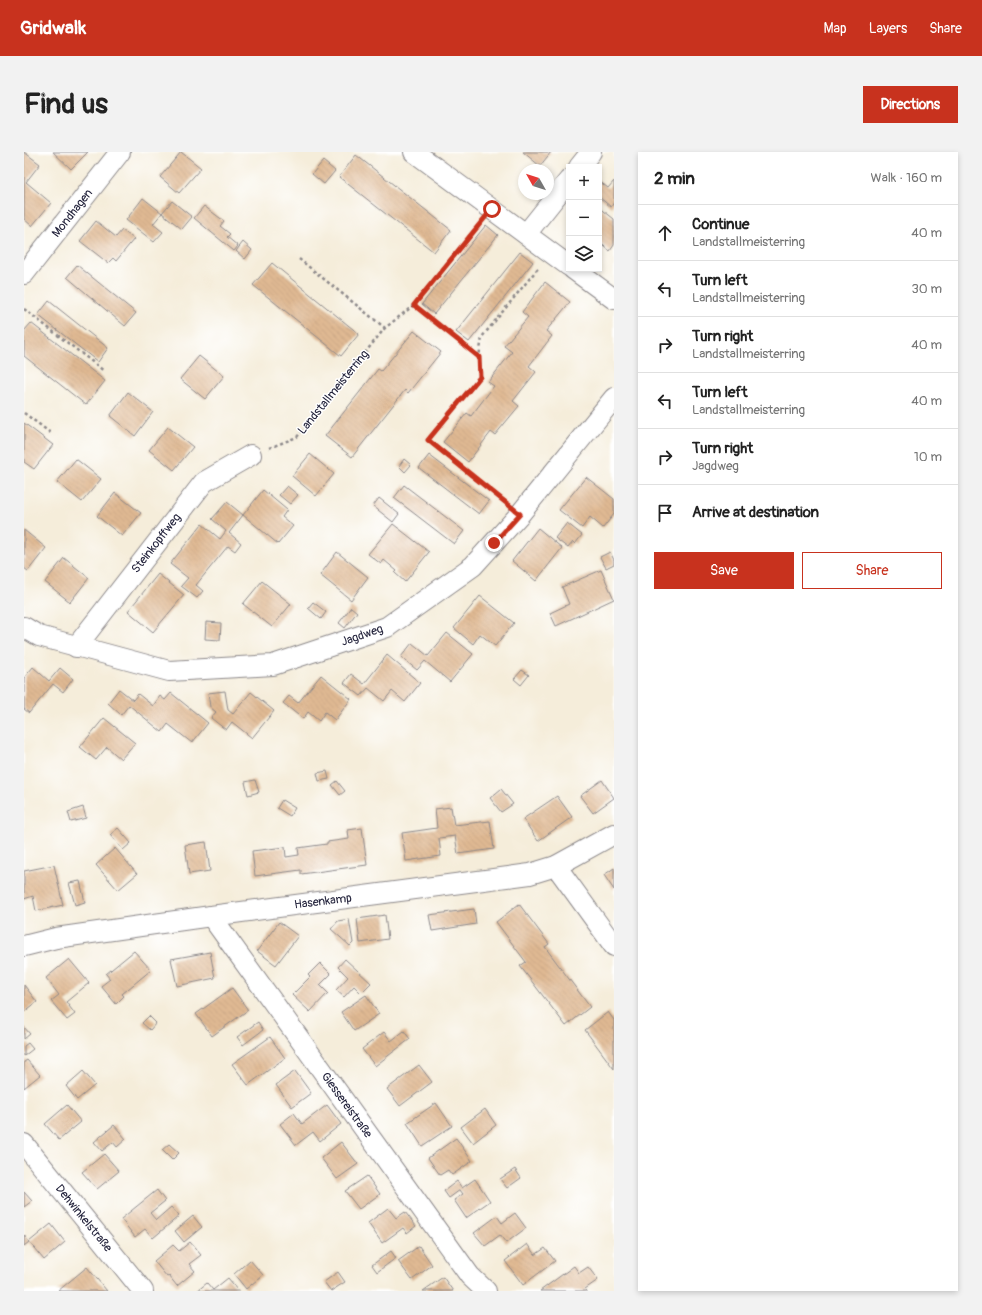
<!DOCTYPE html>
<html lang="en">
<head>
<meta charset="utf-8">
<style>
	body { margin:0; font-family:Pangolin,sans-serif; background:#f2f2f2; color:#222 }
	.controls { position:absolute; right:12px; top:12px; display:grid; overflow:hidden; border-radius:0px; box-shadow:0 2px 6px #0003 }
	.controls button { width:36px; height:36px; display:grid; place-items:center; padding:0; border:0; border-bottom:1px solid #e0e0e0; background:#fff; color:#222; font:20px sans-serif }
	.compass { position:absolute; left:494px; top:12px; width:36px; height:36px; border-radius:50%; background:#fff; box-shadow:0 2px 6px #0003; rotate:309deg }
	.stop { position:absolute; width:12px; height:12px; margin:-9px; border:3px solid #c8321e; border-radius:50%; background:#fff }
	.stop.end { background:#c8321e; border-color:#fff; box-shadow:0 1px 4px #0008 }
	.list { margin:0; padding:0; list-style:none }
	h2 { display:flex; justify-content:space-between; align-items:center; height:52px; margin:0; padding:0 16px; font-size:17px }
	h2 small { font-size:13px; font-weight:400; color:#767676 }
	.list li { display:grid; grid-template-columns:26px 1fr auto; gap:12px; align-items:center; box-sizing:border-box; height:56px; padding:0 16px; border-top:1px solid #e0e0e0 }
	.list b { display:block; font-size:15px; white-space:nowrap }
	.list p { margin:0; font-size:13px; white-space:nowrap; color:#767676 }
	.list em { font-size:13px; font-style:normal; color:#767676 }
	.actions { display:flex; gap:8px; padding:12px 16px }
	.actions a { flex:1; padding:9px 0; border:1px solid #c8321e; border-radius:0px; text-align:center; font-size:14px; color:#c8321e }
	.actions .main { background:#c8321e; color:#fff }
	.icon { flex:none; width:22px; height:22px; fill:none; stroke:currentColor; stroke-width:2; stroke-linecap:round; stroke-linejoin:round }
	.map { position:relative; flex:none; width:590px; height:1139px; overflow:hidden; border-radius:0px }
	header { display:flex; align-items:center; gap:24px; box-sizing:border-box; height:56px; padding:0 20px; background:#c8321e; color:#fff }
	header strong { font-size:19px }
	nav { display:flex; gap:22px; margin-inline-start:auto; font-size:14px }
	.intro { display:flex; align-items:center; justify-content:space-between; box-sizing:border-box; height:96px; padding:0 24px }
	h1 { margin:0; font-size:28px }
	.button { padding:10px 18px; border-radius:0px; background:#c8321e; color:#fff; font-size:14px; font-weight:700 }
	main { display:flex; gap:24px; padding:0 24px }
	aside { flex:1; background:#fff; border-radius:0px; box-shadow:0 2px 6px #0003 }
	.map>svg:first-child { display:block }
</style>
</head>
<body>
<header>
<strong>Gridwalk</strong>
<nav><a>Map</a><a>Layers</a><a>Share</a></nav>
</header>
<div class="intro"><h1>Find us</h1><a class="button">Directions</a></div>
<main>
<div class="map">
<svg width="590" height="1139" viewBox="0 0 590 1139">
	<defs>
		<pattern id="building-back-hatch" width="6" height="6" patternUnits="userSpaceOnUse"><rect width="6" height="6" fill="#e0b993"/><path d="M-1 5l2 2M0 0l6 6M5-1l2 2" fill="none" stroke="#c09f80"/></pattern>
	</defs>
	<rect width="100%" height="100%" fill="#fff"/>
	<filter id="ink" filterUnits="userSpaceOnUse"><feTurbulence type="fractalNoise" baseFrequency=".025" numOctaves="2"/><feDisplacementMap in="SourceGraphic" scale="8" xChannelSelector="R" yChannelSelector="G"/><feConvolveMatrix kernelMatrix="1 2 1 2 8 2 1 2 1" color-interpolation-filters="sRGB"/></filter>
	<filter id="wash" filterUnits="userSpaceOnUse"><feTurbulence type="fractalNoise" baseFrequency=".012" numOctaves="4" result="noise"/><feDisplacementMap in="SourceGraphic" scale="16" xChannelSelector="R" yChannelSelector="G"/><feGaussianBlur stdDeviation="0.9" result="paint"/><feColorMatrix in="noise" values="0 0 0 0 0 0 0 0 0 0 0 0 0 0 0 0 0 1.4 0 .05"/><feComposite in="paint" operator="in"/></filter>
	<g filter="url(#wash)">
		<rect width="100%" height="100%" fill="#f5edda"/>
		<g id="blocks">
			<g fill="url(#building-back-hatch)">
				<polygon points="0,0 16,12 2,30 27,51 8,74 0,67"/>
				<polygon points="29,0 64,0 47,17"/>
				<polygon points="157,0 177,16 155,41 136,25"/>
				<polygon points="499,0 527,0 516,14"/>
				<polygon points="332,3 427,78 410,100 315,25"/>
				<polygon points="299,9 311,19 300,32 288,22"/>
				<polygon points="575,29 584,36 590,29 590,50 587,55 575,45"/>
				<polygon points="119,46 138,61 129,72 139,80 130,90 102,68"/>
				<polygon points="148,49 168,65 158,77 138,61"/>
				<polygon points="180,54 200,69 196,74 206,82 203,85 214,94 210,99 170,66"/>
				<polygon points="575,55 590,67 590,93 586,99 575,90"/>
				<polygon points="72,69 92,85 98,78 110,87 92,109 89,106 84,111 56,89"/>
				<polygon points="462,73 474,83 410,162 398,152"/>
				<polygon points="219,90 228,98 221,107 212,99"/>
				<polygon points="496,100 509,110 445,190 432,180"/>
				<polygon points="248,111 335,182 317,204 229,133"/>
				<polygon points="53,113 112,161 101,174 43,125"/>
				<polygon points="521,130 546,150 522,179 528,184 505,214 512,220 489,249 495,254 471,283 467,280 444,310 419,290 443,261 447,264 470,234 464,230 488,200 480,194 504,165 498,160"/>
				<polygon points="25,149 84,196 74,210 14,163"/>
				<polygon points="7,171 81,229 62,253 0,204 0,179"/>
				<polygon points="390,179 417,200 384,241 381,238 328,305 301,284 354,217 357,219"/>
				<polygon points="175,204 200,224 181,247 156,227"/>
				<polygon points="104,240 129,260 111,284 86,264"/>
				<polygon points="0,271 29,293 10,317 0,310"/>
				<polygon points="144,275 169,295 150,318 125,298"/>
				<polygon points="286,302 310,322 292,344 268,324"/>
				<polygon points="405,303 465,349 455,362 395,316"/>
				<polygon points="52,307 77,327 58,350 33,330"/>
				<polygon points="380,307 387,313 381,320 375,314"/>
				<polygon points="562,325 590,347 590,362 579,376 566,365 558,376 535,358"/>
				<polygon points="380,333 440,379 430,392 370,346"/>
				<polygon points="263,334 274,343 266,352 255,343"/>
				<polygon points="239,338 263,358 258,365 269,374 254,392 219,363"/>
				<polygon points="91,341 117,361 98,384 73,364"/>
				<polygon points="355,346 375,362 369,370 349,354"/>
				<polygon points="203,350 219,363 205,381 217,391 211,399 204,394 172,433 179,439 173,446 157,434 164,426 146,412 178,372 196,387 202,379 188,367"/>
				<polygon points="543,371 558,383 551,392 549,390 544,396 531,386"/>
				<polygon points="369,372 405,400 381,430 371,421 373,419 360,408 357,412 344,402"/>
				<polygon points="514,376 538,396 512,429 488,409"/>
				<polygon points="0,378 22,396 4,419 0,416"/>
				<polygon points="313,400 344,425 327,448 296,423"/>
				<polygon points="586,400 590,408 590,412 582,416 576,405"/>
				<polygon points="40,406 65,426 46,450 21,430"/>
				<polygon points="577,418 590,447 532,474 526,461 545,452 538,435"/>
				<polygon points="134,422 160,443 129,480 104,459"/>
				<polygon points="238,429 267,452 248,475 219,452"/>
				<polygon points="456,444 490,471 471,494 456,482 449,492 430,476"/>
				<polygon points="289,450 302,460 297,467 284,456"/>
				<polygon points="327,455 333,460 321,476 315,471"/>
				<polygon points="182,470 197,471 196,488 181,487"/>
				<polygon points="423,481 449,502 426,530 401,509 393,518 377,505 388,491 404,504"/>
				<polygon points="363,503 396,531 381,550 368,539 360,549 344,536 337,544 320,531 327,522 340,532"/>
				<polygon points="9,515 25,529 36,516 49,527 39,540 29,532 5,561 0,557 0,526"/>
				<polygon points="498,518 505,523 497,533 490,527"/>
				<polygon points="297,523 327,547 311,568 301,560 295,569 284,560 279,567 259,551 265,544 274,551"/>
				<polygon points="95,537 109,548 114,542 129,554 136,544 141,548 147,541 184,571 168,591 144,572 138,580 105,553 97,563 84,551"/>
				<polygon points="201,539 204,558 209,562 227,540 250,559 228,586 208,570 202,578 187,566 192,560 186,555 184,541"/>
				<polygon points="80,566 111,591 97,607 83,595 72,608 56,595"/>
				<polygon points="303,619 305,627 295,629 293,621"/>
				<polygon points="231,628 235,640 224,643 221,630"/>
				<polygon points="578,628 590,646 569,661 556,644"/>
				<polygon points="313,629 321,639 316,643 308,633"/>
				<polygon points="477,637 489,652 477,660 466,646"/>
				<polygon points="533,644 548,665 514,689 499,667"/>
				<polygon points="258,648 271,656 266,664 253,656"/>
				<polygon points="59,655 62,666 47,670 44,660"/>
				<polygon points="427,655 430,673 466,669 470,697 434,702 431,684 415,686 417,704 382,709 378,681 413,676 411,657"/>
				<polygon points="94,676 107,691 99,698 86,683"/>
				<polygon points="338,676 343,713 277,722 277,718 231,724 228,699 261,695 262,705 275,703 274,696 303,692 303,690 325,687 324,678"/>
				<polygon points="182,690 186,719 165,722 161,693"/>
				<polygon points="91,696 113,722 94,738 72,713"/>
				<polygon points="30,713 39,753 12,759 9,744 0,747 0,719"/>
				<polygon points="590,716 590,738 580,723"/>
				<polygon points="56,729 61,750 51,753 45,731"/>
				<polygon points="495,752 525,792 521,795 566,855 542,874 496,814 502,810 472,770"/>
				<polygon points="450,757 452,772 408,779 405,763"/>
				<polygon points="361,763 364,787 336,791 333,767"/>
				<polygon points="325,767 329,791 326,794 307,777 314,769"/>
				<polygon points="255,770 274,784 252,813 233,799"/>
				<polygon points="110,799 127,818 98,842 100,844 92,852 77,834 86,827 82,822"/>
				<polygon points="186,800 191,826 153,834 147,807"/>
				<polygon points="45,807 65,831 42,850 51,862 43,868 27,849 35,843 22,826"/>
				<polygon points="321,807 347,831 337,841 330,834 320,845 312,838 324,825 314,815"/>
				<polygon points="296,811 307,822 296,833 304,841 286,860 268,843 286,825 284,823"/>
				<polygon points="0,833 13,850 0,860"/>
				<polygon points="208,836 224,858 188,884 172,862"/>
				<polygon points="342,843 355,862 330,879 317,860"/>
				<polygon points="584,860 590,868 590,917 561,878"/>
				<polygon points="125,864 132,871 126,878 118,871"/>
				<polygon points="234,870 239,878 219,893 213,885"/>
				<polygon points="0,875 6,882 0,887"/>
				<polygon points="380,879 386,887 351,914 338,897 360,880 367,889"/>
				<polygon points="246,885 261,906 224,933 208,912"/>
				<polygon points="4,891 9,897 0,904 0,894"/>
				<polygon points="3,908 16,923 0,936 0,910"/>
				<polygon points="395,913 408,930 376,954 363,937"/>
				<polygon points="59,919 71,933 53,948 42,934"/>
				<polygon points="271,919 287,941 268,955 252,933"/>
				<polygon points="412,951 428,974 398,994 383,971"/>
				<polygon points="43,953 57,970 35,988 21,972"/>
				<polygon points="303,953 317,972 296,989 289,980 272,993 256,972 270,961 278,972"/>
				<polygon points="461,957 472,973 449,991 437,975"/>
				<polygon points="90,973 102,987 93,995 89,990 78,999 70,990"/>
				<polygon points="432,986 448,1009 428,1023 424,1018 416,1023 404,1006"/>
				<polygon points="317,990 334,1012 313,1027 297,1006"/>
				<polygon points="145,992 155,1001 148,1008 138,998"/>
				<polygon points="80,1002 95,1019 73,1037 58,1020"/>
				<polygon points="491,1017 497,1026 483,1036 476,1027"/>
				<polygon points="343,1024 356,1042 335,1057 321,1039"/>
				<polygon points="451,1027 466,1049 442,1066 430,1048 439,1042 436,1038 425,1046 420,1039 433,1029 438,1036"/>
				<polygon points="133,1038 141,1049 126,1061 132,1068 147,1055 155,1064 129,1086 121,1077 111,1085 97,1067"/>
				<polygon points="0,1040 8,1049 0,1055"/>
				<polygon points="364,1056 372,1066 381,1060 392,1074 383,1081 379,1076 358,1091 344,1071"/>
				<polygon points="491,1061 502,1076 482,1091 476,1083 461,1094 450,1081 473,1064 478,1071"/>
				<polygon points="169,1064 178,1075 160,1090 151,1079"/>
				<polygon points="27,1072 41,1090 20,1108 5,1090"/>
				<polygon points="0,1083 5,1090 0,1094"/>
				<polygon points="166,1090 177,1103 165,1112 171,1119 153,1134 145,1124 143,1125 130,1109 149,1093 155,1099"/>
				<polygon points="503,1092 511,1103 521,1096 531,1109 499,1133 481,1109"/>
				<polygon points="395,1094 408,1113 388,1128 374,1109"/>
				<polygon points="367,1099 372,1106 353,1120 348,1113"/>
				<polygon points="226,1108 239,1123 222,1137 210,1122"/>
				<polygon points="550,1114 555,1121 564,1115 574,1128 561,1137 563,1139 516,1139"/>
				<polygon points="63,1115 83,1139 34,1139"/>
				<polygon points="314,1120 321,1130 307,1139 300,1130"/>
				<polygon points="419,1125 429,1139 399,1139"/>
				<polygon points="204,1126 215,1139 173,1139 183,1131 189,1138"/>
			</g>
		</g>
	</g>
	<g filter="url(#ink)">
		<use href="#blocks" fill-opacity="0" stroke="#8c888a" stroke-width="1"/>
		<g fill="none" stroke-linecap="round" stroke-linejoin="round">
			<g stroke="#8c888a" stroke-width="22">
				<g id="minor">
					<polyline points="390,0 545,114"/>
					<polyline points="555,15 567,0"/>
					<polyline points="502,82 545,28"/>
					<polyline points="549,117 590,147"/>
					<polyline points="0,122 96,0"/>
					<polyline points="0,475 15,484 145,519 249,513 363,475 449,414 496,362 590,246"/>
					<polyline points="52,495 180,330 227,303"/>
					<polyline points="532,714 590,794"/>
					<polyline points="187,764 446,1124 462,1139"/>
					<polyline points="0,794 32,786 187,764 506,722 532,714 590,682"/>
					<polyline points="0,992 119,1139"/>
				</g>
			</g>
			<g stroke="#8c888a" stroke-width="2.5" stroke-dasharray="3 3" stroke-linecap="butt">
				<polyline points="275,107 361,176"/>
				<polyline points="390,153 455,205"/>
				<polyline points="0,157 80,219"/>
				<polyline points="0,261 28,282"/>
				<polyline points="245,296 273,285 361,176 390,153 455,73"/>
				<polyline points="481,350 404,288 456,225 455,205 458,185 515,115"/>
			</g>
			<use href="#minor" stroke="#fff" stroke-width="20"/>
		</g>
	</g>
	<g fill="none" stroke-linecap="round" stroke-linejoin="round" filter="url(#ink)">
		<polyline stroke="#c8321e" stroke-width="5" points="468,57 390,153 455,205 456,225 404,288 496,362 470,391"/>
	</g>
	<g text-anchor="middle" stroke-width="3" stroke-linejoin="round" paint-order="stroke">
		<g font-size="12" fill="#22223b" stroke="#fff">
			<text transform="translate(48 61) rotate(-52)" y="4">Mondhagen</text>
			<text transform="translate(309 240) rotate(-51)" y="4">Landstallmeisterring</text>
			<text transform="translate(132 391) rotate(-52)" y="4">Steinkopffweg</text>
			<text transform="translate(338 483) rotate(-19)" y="4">Jagdweg</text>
			<text transform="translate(299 749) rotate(-7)" y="4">Hasenkamp</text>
			<text transform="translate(323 953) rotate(54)" y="4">Giessereistraße</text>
			<text transform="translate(60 1066) rotate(51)" y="4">Dehwinkelstraße</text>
		</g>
	</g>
</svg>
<div class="controls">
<button>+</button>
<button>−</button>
<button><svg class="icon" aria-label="layers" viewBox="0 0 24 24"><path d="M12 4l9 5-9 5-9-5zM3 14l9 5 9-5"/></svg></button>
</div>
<svg class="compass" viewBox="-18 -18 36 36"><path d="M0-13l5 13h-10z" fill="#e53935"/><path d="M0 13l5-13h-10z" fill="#767676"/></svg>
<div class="stop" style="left:468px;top:57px"></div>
<div class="stop end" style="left:470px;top:391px"></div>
</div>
<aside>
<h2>2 min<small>Walk · 160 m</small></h2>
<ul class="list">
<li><svg class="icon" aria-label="ahead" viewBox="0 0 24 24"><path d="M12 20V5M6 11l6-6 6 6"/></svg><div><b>Continue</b><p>Landstallmeisterring</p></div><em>40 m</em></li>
<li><svg class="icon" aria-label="left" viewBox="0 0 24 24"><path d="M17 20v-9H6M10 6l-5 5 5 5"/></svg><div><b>Turn left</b><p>Landstallmeisterring</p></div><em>30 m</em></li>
<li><svg class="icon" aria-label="right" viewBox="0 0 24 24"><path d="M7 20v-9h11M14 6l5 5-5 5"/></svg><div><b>Turn right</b><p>Landstallmeisterring</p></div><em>40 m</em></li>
<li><svg class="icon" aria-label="left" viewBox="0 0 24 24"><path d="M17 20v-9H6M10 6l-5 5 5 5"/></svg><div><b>Turn left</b><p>Landstallmeisterring</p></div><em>40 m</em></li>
<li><svg class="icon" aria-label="right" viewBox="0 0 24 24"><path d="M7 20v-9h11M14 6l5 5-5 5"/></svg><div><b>Turn right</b><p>Jagdweg</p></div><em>10 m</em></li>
<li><svg class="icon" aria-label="arrive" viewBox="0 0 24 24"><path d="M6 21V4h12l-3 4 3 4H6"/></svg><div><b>Arrive at destination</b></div></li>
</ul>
<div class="actions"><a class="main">Save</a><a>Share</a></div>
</aside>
</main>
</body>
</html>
